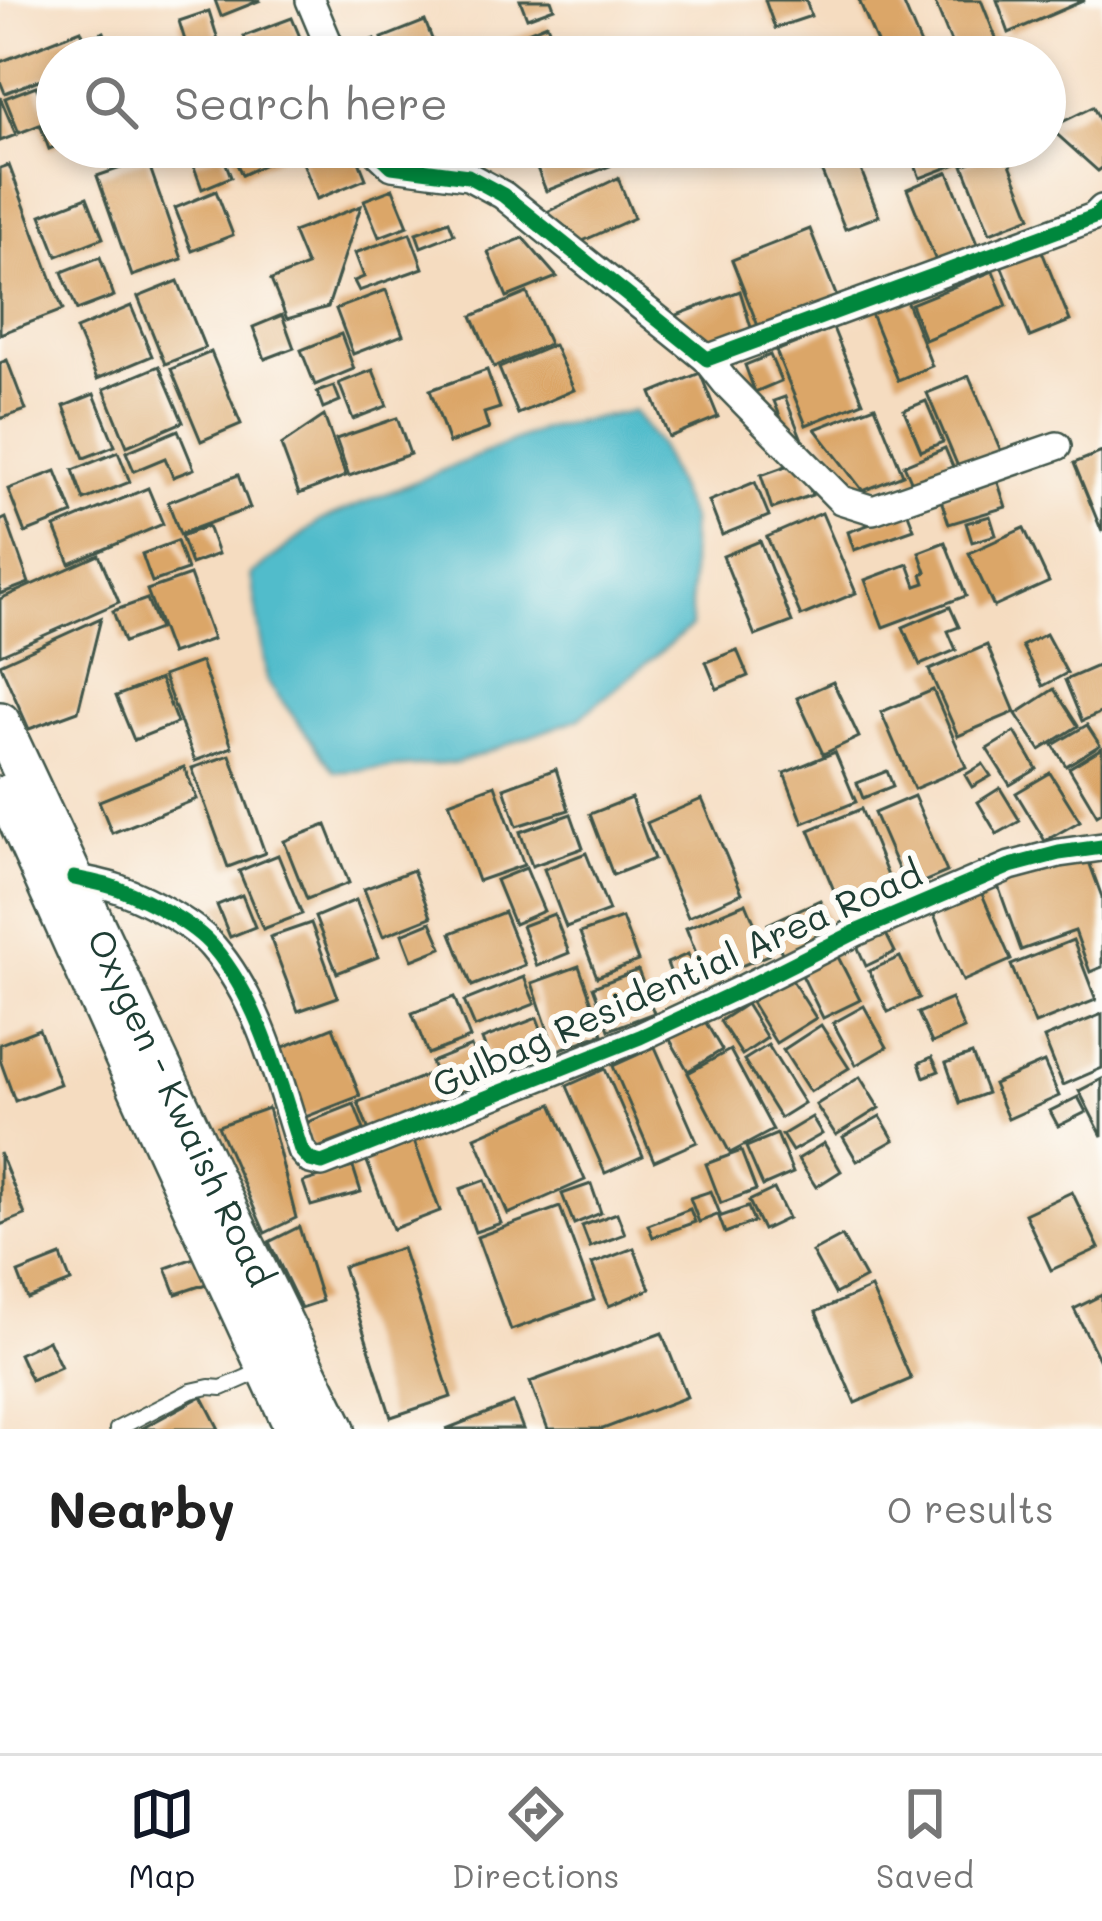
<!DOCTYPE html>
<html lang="en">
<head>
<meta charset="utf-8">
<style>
	body { margin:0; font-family:Mali,sans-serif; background:#f2f2f2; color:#222 }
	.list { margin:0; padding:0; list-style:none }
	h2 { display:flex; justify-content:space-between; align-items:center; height:156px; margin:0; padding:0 48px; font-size:51px }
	h2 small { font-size:39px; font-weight:400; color:#767676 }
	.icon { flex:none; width:66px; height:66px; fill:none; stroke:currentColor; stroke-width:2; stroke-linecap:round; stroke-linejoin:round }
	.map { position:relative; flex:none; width:1102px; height:1429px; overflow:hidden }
	.search { position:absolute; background:#fff; box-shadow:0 6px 18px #0003; left:36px; right:36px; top:36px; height:132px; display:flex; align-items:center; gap:30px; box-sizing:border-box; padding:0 42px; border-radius:66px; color:#767676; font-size:45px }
	.sheet { height:324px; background:#fff }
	nav { display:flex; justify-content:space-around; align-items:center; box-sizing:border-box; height:168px; border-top:3px solid #e0e0e0; background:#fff; font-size:33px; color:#767676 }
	nav a { display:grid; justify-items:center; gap:6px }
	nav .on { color:#111827 }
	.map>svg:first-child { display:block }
</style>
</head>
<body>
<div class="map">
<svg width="1102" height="1429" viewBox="0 0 1102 1429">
	<rect width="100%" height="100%" fill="#fdfcf7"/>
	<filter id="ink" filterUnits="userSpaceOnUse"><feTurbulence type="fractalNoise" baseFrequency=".00833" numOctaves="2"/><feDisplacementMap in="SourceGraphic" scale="24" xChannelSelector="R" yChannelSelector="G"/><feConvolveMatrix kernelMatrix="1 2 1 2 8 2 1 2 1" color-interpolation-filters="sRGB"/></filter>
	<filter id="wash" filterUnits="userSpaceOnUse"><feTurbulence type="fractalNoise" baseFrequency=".004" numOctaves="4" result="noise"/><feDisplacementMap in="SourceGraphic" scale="48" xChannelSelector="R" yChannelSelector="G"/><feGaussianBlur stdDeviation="2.7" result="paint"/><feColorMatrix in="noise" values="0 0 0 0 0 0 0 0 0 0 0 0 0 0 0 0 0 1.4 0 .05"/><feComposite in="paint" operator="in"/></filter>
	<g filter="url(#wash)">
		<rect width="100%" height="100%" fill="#f5dcc0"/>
		<polygon fill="#51bccb" stroke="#387c80" stroke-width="3" points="633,411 658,444 691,520 691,627 578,719 457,763 335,772 267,681 251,575 320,521 545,428"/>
		<g id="blocks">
			<g fill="#dba668">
				<polygon points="215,0 261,0 221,16"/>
				<polygon points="520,0 551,0 554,8 527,18"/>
				<polygon points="765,0 806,0 811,16 775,28"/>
				<polygon points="859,0 902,0 926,57 883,57"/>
				<polygon points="934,0 981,0 1000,48 978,57 957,57"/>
				<polygon points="997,0 1085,0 1009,33"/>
				<polygon points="209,11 222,52 207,57 190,57 179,21"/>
				<polygon points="292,18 302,42 265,57 252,57 244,36"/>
				<polygon points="425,21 439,57 389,57 382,38"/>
				<polygon points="547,24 560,57 503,57 498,44"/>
				<polygon points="81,30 92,57 57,57 57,73 5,93 0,81 0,62"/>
				<polygon points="104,32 113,57 99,57 91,37"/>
				<polygon points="374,39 380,57 341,57 339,53"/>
				<polygon points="36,86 50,121 19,133 5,98"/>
				<polygon points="0,97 16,135 0,141"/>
				<polygon points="1093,107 1102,125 1102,168 1098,171 1050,128"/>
				<polygon points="57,121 57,146 49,149 41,127"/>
				<polygon points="229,147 276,147 280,157 242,175"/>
				<polygon points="297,147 353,147 366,179 317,199"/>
				<polygon points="529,147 603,147 610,166 546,191"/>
				<polygon points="836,147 852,147 879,216 845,229 815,155"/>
				<polygon points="908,147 956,147 962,162 920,178"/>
				<polygon points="1004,149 1031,217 990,233 963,165"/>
				<polygon points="222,153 231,177 202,189 193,164"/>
				<polygon points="147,159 182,259 132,276 97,176"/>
				<polygon points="9,165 63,310 0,334 0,168"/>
				<polygon points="948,172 979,249 938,266 907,189"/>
				<polygon points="618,178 634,218 578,243 545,213"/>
				<polygon points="393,189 408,226 379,237 364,200"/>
				<polygon points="216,191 233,235 192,251 175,208"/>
				<polygon points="87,197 103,238 57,256 41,215"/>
				<polygon points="361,206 328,307 287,319 271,280 307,266 293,232"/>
				<polygon points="449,221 454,234 421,247 416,233"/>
				<polygon points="810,229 838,300 760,331 732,260"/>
				<polygon points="410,233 423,268 359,291 354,281 364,277 355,253"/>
				<polygon points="523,238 557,277 507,297 488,252"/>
				<polygon points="1039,244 1070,321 1030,337 999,260"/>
				<polygon points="100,257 114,296 77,310 62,272"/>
				<polygon points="993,271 1007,306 925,340 911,304"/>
				<polygon points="178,281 205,348 165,364 138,297"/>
				<polygon points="386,290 403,335 353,354 336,309"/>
				<polygon points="740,291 753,334 706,353 669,318"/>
				<polygon points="903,292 932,366 898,380 868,306"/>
				<polygon points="527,293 549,344 494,367 472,316"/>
				<polygon points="131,306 152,356 97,379 76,329"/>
				<polygon points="282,315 294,348 265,359 253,327"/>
				<polygon points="833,328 863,402 806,425 776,351"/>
				<polygon points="341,334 354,369 315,385 301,350"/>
				<polygon points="554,345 574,390 518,414 499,368"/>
				<polygon points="211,352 241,424 201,441 171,369"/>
				<polygon points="770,355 781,381 755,392 745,365"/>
				<polygon points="7,360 26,410 0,419 0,363"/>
				<polygon points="159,366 183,422 127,446 104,389"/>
				<polygon points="373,370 387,406 353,419 339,383"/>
				<polygon points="487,370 500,408 484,413 489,429 449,443 430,390"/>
				<polygon points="700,373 718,417 669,437 651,393"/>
				<polygon points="969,376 1001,451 959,469 927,393"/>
				<polygon points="334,386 340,401 323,408 317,392"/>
				<polygon points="94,394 115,446 84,458 64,406"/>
				<polygon points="785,397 801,437 790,441 774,401"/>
				<polygon points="926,401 943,442 921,451 904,410"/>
				<polygon points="875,406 903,475 863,491 815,429"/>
				<polygon points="324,416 346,476 299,494 281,445"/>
				<polygon points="397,418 410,454 349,476 336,439"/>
				<polygon points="178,430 194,469 173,477 165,458 134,471 126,452"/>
				<polygon points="945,448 953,467 912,483 904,465"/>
				<polygon points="118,452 130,482 84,500 73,470"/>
				<polygon points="1102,452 1102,532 1074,463"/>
				<polygon points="800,461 812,495 772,509 761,475"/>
				<polygon points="56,471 73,514 25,533 8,489"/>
				<polygon points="238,475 250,508 180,534 168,502"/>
				<polygon points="997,480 1006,507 949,524 940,497"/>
				<polygon points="755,482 769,516 722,535 709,501"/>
				<polygon points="148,488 163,524 70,564 55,527"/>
				<polygon points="907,511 914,529 854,550 848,532"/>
				<polygon points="822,513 856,593 801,616 767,537"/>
				<polygon points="990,516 996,535 972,542 966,523"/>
				<polygon points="6,518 29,583 0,594 0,521"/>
				<polygon points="208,526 218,554 191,564 181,536"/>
				<polygon points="1024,528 1049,582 994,607 969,553"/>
				<polygon points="177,541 187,570 152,582 142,554"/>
				<polygon points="760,541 792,622 755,636 723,556"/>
				<polygon points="945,542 966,596 883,627 865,580 908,564 916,586 925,583 922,574 926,572 919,552"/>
				<polygon points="99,555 119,602 0,655 0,599"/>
				<polygon points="190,575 213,639 171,654 147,590"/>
				<polygon points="147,599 159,629 124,642 113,611"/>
				<polygon points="950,607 959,627 948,631 956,650 920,665 903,627"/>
				<polygon points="101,618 78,711 29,729 0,664"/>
				<polygon points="1046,634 1067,673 1043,686 1022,646"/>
				<polygon points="987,645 1015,712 958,736 929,670"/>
				<polygon points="737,650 748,676 717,689 706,662"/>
				<polygon points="201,662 232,747 195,761 163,676"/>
				<polygon points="1102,664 1102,712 1082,721 1065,680"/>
				<polygon points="160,679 177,723 134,740 116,696"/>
				<polygon points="833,682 859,737 823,754 797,698"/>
				<polygon points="1054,689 1078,726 1040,750 1016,714"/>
				<polygon points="933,690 966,767 914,789 881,712"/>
				<polygon points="1087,725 1100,745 1066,766 1053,745"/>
				<polygon points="1015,732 1037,769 1010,785 987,749"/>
				<polygon points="1102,748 1102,812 1097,815 1069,768"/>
				<polygon points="835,752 856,802 803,823 784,773"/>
				<polygon points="230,755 265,853 228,867 192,768"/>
				<polygon points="983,764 991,776 972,787 965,775"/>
				<polygon points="184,767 197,799 112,833 99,801"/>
				<polygon points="556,769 569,810 517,826 504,788"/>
				<polygon points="887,771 893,786 863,798 857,783"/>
				<polygon points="1050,773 1080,821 1045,841 1016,793"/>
				<polygon points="495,785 524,865 478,881 449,802"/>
				<polygon points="1000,788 1020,821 997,834 978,802"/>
				<polygon points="914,796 947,872 907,889 874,813"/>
				<polygon points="631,798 654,859 613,875 590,814"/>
				<polygon points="702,799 742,893 688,917 647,823"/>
				<polygon points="861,809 896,896 845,917 809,830"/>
				<polygon points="571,814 583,848 532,866 520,832"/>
				<polygon points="326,825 349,883 307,899 284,841"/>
				<polygon points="1085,851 1102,897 1102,967 1090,972 1075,931 1021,950 997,883"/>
				<polygon points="586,853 609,911 566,927 544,869"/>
				<polygon points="278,855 302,914 263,929 239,871"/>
				<polygon points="526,868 544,911 514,924 496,880"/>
				<polygon points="413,870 431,917 383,936 364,889"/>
				<polygon points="978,885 1011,960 963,981 930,906"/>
				<polygon points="242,895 255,927 230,937 217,905"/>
				<polygon points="356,900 378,957 337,973 315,917"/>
				<polygon points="820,900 835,933 784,957 768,924"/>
				<polygon points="746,903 768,955 707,980 686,928"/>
				<polygon points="504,912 525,965 472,986 451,933"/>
				<polygon points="554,914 569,953 537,966 522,926"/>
				<polygon points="622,918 638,961 597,977 580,933"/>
				<polygon points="431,922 442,948 412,960 402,934"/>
				<polygon points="311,923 338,997 298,1011 270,937"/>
				<polygon points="882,926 895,952 866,966 854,939"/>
				<polygon points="1073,940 1096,1000 1035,1024 1011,965"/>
				<polygon points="835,951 860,1000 823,1018 799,969"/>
				<polygon points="688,954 699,984 678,992 667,963"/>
				<polygon points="900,957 919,998 888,1012 869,971"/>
				<polygon points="579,966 603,1034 555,1051 532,983"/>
				<polygon points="638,970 654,1013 609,1030 593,987"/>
				<polygon points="788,974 816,1018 776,1043 749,999"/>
				<polygon points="524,977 535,1004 475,1027 464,1001"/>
				<polygon points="454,997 470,1038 428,1054 412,1013"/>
				<polygon points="951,999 964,1029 932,1043 918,1013"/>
				<polygon points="746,1004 767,1038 742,1055 720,1021"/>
				<polygon points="864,1006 887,1047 856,1065 833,1023"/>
				<polygon points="699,1011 722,1050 688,1071 665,1031"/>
				<polygon points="1102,1014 1102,1068 1063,1085 1044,1038"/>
				<polygon points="537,1018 550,1052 495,1074 482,1039"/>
				<polygon points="821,1025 849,1068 810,1092 783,1050"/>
				<polygon points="333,1027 360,1096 303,1118 276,1050"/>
				<polygon points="39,1029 60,1084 15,1101 0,1060 0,1044"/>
				<polygon points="768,1045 804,1103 780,1118 744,1060"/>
				<polygon points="471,1046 485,1083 445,1098 431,1062"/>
				<polygon points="655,1047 697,1142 654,1161 613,1066"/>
				<polygon points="730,1050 773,1130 730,1153 688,1073"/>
				<polygon points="972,1054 987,1093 960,1103 946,1063"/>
				<polygon points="932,1057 939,1071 924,1077 919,1063"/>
				<polygon points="1044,1062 1059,1096 1008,1119 993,1084"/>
				<polygon points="605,1069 643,1156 605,1173 567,1086"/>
				<polygon points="430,1074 441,1103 369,1131 358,1102"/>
				<polygon points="860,1077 879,1108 836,1135 816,1105"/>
				<polygon points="1102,1079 1102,1136 1079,1091"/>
				<polygon points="1078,1097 1086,1112 1058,1126 1050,1111"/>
				<polygon points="354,1104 364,1130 313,1150 303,1124"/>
				<polygon points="552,1104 585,1180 508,1214 475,1137"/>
				<polygon points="268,1108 296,1218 265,1233 218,1126"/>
				<polygon points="880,1116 894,1140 857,1161 843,1137"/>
				<polygon points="812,1117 822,1134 792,1151 782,1135"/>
				<polygon points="777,1134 793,1173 763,1186 746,1147"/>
				<polygon points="414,1141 440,1211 393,1229 366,1159"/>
				<polygon points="824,1143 841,1171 816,1187 798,1159"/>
				<polygon points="741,1151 756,1190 721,1203 706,1164"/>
				<polygon points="0,1153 25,1215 0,1225"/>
				<polygon points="353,1167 361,1192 311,1206 303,1182"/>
				<polygon points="485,1180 501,1223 475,1232 460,1189"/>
				<polygon points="591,1184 601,1213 574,1224 562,1194"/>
				<polygon points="774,1189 788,1218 763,1230 749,1201"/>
				<polygon points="711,1191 720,1214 699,1222 690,1198"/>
				<polygon points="1072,1192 1099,1248 1051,1270 1025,1214"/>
				<polygon points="560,1207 594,1300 511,1330 477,1237"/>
				<polygon points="748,1207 754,1222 725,1233 719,1217"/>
				<polygon points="690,1209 695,1222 653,1237 648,1225"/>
				<polygon points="617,1213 625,1234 590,1247 582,1226"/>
				<polygon points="299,1227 322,1301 301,1308 269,1242"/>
				<polygon points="842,1236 865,1278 835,1294 812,1252"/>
				<polygon points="402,1248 451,1397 391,1417 343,1267"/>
				<polygon points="634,1248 650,1289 609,1306 592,1264"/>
				<polygon points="61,1256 71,1282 28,1299 18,1273"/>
				<polygon points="197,1257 206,1284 176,1294 166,1268"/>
				<polygon points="871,1288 911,1379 855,1403 816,1312"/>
				<polygon points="1102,1295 1102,1365 1074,1309"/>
				<polygon points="662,1333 687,1397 603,1429 548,1429 530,1382"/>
				<polygon points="48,1340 61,1367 31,1380 19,1354"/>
				<polygon points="202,1396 219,1429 141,1429"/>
				<polygon points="513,1403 523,1429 446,1429"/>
			</g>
		</g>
	</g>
	<g filter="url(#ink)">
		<use href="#blocks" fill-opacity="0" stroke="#3f5549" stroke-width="3"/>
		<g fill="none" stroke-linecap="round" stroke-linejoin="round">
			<g stroke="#3f5549" stroke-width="18">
				<polyline id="service" points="117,1429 191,1391 209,1387 222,1388 263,1370"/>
			</g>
			<g stroke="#3f5549" stroke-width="32">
				<g id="minor">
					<polyline points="310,0 334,57"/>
					<polyline points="372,147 392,166 468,176 503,195 707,359 1094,217 1102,209"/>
					<polyline points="707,359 726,383 841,500 873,510 1057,446"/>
					<path d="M74,878C89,881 105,884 119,889C148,900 194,924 213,947C261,1003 279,1082 301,1150L310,1160L322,1163L640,1037L743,989L858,931L1010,866L1059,853L1102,847"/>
				</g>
			</g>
			<g stroke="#3f5549" stroke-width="44">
				<g id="secondary">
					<path id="s1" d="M0,722L232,1219L335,1429"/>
					<polyline points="7,795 155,1125 295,1429"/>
				</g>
			</g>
			<use href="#service" stroke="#fff" stroke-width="14"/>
			<use href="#minor" stroke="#fff" stroke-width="27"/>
			<use href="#secondary" stroke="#fff" stroke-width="39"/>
			<g stroke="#fdfcf7" stroke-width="22">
				<g id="cycleway">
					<polyline points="372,147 392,166 468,176 503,195 707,359 1094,217 1102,209"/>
					<path d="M74,878C89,881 105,884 119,889C148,900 194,924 213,947C261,1003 279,1082 301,1150L310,1160L322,1163L640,1037L743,989L858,931L1010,866L1059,853L1102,847"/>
				</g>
			</g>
			<use href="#cycleway" stroke="#00873e" stroke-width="15"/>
		</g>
	</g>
	<g text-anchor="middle" stroke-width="12" stroke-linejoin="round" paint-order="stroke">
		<g font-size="36" fill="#1f3d34" stroke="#fdfcf7">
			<text transform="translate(677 979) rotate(-24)" y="13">Gulbag Residential Area Road</text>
			<text dy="13" stroke="none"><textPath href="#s1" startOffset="426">Oxygen - Kwaish Road</textPath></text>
		</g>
	</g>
</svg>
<div class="search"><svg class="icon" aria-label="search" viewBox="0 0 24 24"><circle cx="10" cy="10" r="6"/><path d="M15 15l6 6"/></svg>Search here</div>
</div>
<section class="sheet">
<h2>Nearby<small>0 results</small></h2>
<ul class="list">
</ul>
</section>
<nav>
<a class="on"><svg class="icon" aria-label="map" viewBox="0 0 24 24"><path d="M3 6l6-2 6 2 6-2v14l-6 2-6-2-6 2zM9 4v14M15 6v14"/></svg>Map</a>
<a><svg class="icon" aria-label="directions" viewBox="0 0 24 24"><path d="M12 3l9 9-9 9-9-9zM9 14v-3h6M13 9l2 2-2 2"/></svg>Directions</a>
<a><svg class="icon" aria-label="saved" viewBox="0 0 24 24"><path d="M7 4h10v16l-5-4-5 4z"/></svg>Saved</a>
</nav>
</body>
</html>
